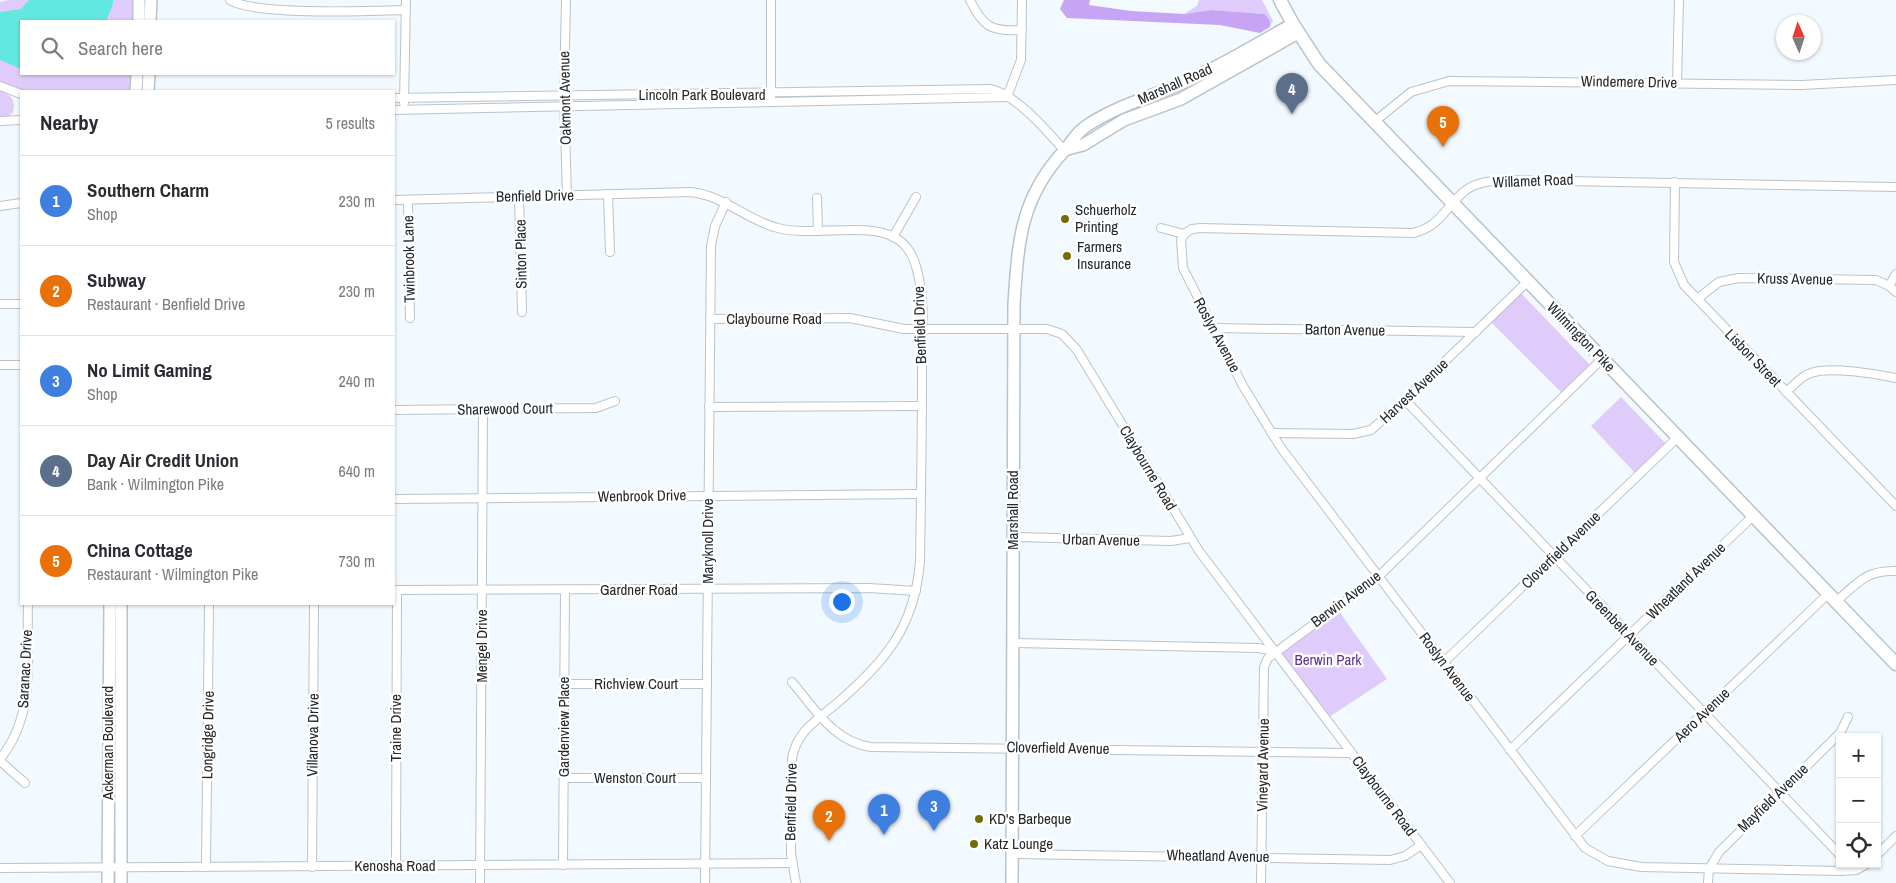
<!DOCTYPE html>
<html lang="en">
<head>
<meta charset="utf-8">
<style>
	body { margin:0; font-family:"Archivo Narrow",sans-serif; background:#f2f2f3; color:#2b2b33 }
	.controls { position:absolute; right:15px; bottom:15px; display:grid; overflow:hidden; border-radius:0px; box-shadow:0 1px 4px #0004 }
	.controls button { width:45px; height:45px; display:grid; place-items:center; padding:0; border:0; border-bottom:1px solid #e1e1e2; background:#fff; color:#2b2b33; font:25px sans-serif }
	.compass { position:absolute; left:1776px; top:15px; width:45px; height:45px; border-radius:50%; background:#fff; box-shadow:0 1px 4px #0004; rotate:357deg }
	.you { position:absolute; left:841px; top:601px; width:18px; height:18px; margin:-12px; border:4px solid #fff; border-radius:50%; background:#1a73e8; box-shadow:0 0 0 8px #1a73e833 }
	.badge { display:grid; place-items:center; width:32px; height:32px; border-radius:50%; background:#2563eb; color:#fff; font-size:16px; font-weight:700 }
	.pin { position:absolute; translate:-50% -41px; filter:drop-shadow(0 1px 2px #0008) }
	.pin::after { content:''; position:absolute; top:26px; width:18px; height:15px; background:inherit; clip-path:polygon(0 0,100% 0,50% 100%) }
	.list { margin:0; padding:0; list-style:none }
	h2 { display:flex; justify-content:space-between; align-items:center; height:65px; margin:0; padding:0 20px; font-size:21px }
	h2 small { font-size:16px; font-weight:400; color:#7c7c81 }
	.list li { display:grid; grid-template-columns:32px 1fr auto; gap:15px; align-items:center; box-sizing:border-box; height:90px; padding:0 20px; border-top:1px solid #e1e1e2 }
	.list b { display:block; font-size:19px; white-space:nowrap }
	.list p { margin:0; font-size:16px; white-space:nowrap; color:#7c7c81 }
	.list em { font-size:16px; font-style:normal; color:#7c7c81 }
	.icon { flex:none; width:28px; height:28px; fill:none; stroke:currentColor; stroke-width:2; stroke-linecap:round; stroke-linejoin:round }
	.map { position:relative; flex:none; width:1896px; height:883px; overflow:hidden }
	.search { position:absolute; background:#fff; box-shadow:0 1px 4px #0004; left:20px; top:20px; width:375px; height:55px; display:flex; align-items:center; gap:12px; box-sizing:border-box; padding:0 18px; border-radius:0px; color:#7c7c81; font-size:19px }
	.panel { position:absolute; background:#fff; box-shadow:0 1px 4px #0004; left:20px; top:90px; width:375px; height:515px; border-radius:0px }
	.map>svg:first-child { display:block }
</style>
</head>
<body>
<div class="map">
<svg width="1896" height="883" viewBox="0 0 1896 883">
	<rect width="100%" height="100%" fill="#f2f9ff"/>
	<g fill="#dfccfa">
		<polygon points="9,0 135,0 135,21 21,21 21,74 133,74 132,91 24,91 0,82 0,2"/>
		<polygon points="1199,0 1262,0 1273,21 1270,27 1270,21 1265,14 1211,10 1184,14 1197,6"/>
		<path d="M0,90C11,95 16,100 13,112L9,116L0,117Z"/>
		<polygon points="1521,293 1590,365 1563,394 1491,322"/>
		<polygon points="1621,397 1667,445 1636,474 1591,426"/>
		<polygon points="1336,607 1387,679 1326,719 1275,651"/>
	</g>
	<polygon fill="#c8a4f5" points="1064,0 1090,0 1089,5 1131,11 1184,14 1211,10 1265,14 1270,21 1270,27 1260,33 1220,25 1067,18 1060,9"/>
	<polygon fill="#61e9e0" points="29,0 113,0 113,4 106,21 21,21 21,69 0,60 0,12 21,9"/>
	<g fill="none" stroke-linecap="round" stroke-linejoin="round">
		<g stroke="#b9c3cc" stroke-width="10">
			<g id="street">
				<path d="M230,0C256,16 371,11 405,10"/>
				<polyline points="566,0 564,94 567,196"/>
				<path d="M970,0C983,27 991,32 1022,30"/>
				<polyline points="1677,83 1679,0"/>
				<polyline points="0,86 21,94"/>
				<polyline points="1007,97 1021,60 1022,0"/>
				<path d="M394,98L990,89C1016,94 1047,131 1064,150"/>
				<polyline points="771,98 771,0"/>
				<polyline points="404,103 406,0"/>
				<polyline points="394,110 1007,97"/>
				<polyline points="0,121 21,120"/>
				<polyline points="1374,122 1411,92 1449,81 1802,85 1896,80"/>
				<polyline points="1675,182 1674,262 1684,285 1896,506"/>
				<polyline points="608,194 610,252"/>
				<polyline points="519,197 522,312"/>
				<polyline points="817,198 818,231"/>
				<path d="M394,200L691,192C725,196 746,220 778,228C811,237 865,222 894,237C906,243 914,256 917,270C926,304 922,340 922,375C922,437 921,499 920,561C915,627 885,662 836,704C817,720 797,731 792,758L791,853L796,883"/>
				<polyline points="408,200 410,318"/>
				<polyline points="0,206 21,203"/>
				<polyline points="1161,228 1184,234"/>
				<polyline points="1184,234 1181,240 1183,268 1243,386 1281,448 1585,848 1608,861 1641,867 1841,871 1856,870 1867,864"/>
				<path d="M1184,234L1192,229L1201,228L1413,233C1441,227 1446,205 1466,190C1476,182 1492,181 1504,180L1896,187"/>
				<polyline points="893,237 916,197"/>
				<polyline points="1889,286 1896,274"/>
				<polyline points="1697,299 1719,282 1739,278 1876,280 1889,286 1896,292"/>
				<polyline points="0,304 21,304"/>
				<polyline points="710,319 850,318 904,329 1047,329 1062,334 1077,350 1199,551 1450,883"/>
				<polyline points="1213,328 1476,332"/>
				<polyline points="0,365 21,365"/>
				<path d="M1786,392C1794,385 1801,376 1811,373C1829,366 1877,374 1896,378"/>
				<polyline points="1405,400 1840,855"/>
				<polyline points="709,407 922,406"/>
				<polyline points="394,410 596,408 615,401"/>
				<polyline points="1272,433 1353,434 1371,430 1405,400 1528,281"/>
				<polyline points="394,499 921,494"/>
				<polyline points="1012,537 1171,541 1190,538"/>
				<polyline points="394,590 869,588 916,591"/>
				<path d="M1836,602C1857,583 1866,570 1896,571"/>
				<polyline points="1012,643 1258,648 1275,651"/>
				<polyline points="1443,663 1678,437"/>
				<path d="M792,682C815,709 834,742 871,747L1351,753"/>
				<polyline points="565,684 707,684"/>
				<polyline points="1510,750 1753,516"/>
				<path d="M0,759C37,714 26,657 28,604"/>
				<polyline points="0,761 25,783"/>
				<polyline points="564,778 706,778"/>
				<polyline points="1575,836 1828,594"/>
				<polyline points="1012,854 1390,860 1405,856 1421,845"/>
				<polyline points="1877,855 1896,836"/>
				<polyline points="563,865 565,590"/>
				<polyline points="396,866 397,590"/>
				<polyline points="206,867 209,604"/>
				<polyline points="312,867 314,604"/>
				<polyline points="0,868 791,863"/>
				<polyline points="480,883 483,409"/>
				<polyline points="705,883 711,246 715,226 726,202"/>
				<polyline points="1261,883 1264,667 1268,658 1378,577 1602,359"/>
				<polyline points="1708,883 1709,869 1719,852 1831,742 1840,733 1848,717"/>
			</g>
		</g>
		<g stroke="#b9c3cc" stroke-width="14">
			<g id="secondary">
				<polyline points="139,0 139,21"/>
				<polyline points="150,21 151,0"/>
				<polyline points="136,91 137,74"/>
				<polyline points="148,91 149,74"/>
				<polyline points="1064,150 1083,145 1124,120 1181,99 1298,33"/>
				<polyline points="108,883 110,604"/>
				<polyline points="121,883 121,604"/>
				<path d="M1012,883L1014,304C1018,243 1020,199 1063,152C1073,141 1077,131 1091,123C1121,104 1157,95 1189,80C1225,64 1258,43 1293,24"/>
			</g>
		</g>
		<g stroke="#b9c3cc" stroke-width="15">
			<polyline id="primary" points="1280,0 1293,24 1319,64 1896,664"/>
		</g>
		<use href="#street" stroke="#fff" stroke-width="8"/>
		<use href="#secondary" stroke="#fff" stroke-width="11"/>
		<use href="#primary" stroke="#fff" stroke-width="12"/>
	</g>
	<g fill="#756b05" stroke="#fff" stroke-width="2">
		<circle cx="1065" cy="219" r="5"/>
		<circle cx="1067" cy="256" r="5"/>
		<circle cx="979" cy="819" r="5"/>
		<circle cx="974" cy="844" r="5"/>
	</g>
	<g text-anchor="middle" stroke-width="5" stroke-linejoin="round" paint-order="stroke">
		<g font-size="15" fill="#24282b" stroke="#fff">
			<text transform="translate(1629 82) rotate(1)" y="5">Windemere Drive</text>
			<text transform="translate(1175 84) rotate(-24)" y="5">Marshall Road</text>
			<text x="702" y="100">Lincoln Park Boulevard</text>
			<text transform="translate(565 98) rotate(-91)" y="5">Oakmont Avenue</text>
			<text transform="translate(1533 181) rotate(-2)" y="5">Willamet Road</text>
			<text transform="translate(535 196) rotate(-1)" y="5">Benfield Drive</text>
			<text transform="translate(521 254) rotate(-91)" y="5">Sinton Place</text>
			<text transform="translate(409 259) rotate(-91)" y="5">Twinbrook Lane</text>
			<text transform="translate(1795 279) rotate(1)" y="5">Kruss Avenue</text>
			<text x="774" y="324">Claybourne Road</text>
			<text transform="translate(920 325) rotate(-92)" y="5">Benfield Drive</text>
			<text transform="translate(1345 330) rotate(1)" y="5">Barton Avenue</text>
			<text transform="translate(1217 335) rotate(62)" y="5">Roslyn Avenue</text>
			<text transform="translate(1581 337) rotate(46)" y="5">Wilmington Pike</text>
			<text transform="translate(1753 358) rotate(46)" y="5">Lisbon Street</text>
			<text transform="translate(1414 391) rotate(-43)" y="5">Harvest Avenue</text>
			<text transform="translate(505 409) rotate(-1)" y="5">Sharewood Court</text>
			<text transform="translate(1148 468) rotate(59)" y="5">Claybourne Road</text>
			<text transform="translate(642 496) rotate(-1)" y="5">Wenbrook Drive</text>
			<text transform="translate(1013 510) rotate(-90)" y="5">Marshall Road</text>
			<text transform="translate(1101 540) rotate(1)" y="5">Urban Avenue</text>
			<text transform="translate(708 541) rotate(-90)" y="5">Maryknoll Drive</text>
			<text transform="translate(1561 550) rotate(-44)" y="5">Cloverfield Avenue</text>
			<text transform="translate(1686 581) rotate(-44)" y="5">Wheatland Avenue</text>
			<text x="639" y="595">Gardner Road</text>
			<text transform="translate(1346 599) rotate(-37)" y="5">Berwin Avenue</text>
			<text transform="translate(1622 628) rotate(46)" y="5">Greenbelt Avenue</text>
			<text transform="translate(482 646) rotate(-90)" y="5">Mengel Drive</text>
			<text transform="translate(1447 667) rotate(53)" y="5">Roslyn Avenue</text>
			<text transform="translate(25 669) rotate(-87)" y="5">Saranac Drive</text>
			<text x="636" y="689">Richview Court</text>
			<text transform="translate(1702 715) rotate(-44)" y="5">Aero Avenue</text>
			<text transform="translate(564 727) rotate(-90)" y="5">Gardenview Place</text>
			<text transform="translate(396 728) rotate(-90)" y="5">Traine Drive</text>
			<text transform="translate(208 735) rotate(-89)" y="5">Longridge Drive</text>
			<text transform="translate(313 735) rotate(-89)" y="5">Villanova Drive</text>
			<text transform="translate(108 743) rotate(-90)" y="5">Ackerman Boulevard</text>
			<text transform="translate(1058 748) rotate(1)" y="5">Cloverfield Avenue</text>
			<text transform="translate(1263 765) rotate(-89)" y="5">Vineyard Avenue</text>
			<text x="635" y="783">Wenston Court</text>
			<text transform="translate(1384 796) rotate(53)" y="5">Claybourne Road</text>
			<text transform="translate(1773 798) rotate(-44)" y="5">Mayfield Avenue</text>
			<text transform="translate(791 802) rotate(-89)" y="5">Benfield Drive</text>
			<text transform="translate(1218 856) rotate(1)" y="5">Wheatland Avenue</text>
			<text x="395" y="871">Kenosha Road</text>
		</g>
		<g font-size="15" fill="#24282b" stroke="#fff" text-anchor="start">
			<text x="1075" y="215">Schuerholz<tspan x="1075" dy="17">Printing</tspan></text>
			<text x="1077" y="252">Farmers<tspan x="1077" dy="17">Insurance</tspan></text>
			<text x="989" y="824">KD's Barbeque</text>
			<text x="984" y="849">Katz Lounge</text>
		</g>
		<g font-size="15" fill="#60318e" stroke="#fff">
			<text x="1328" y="665">Berwin Park</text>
		</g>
	</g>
</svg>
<div class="controls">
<button>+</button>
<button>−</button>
<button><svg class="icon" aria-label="locate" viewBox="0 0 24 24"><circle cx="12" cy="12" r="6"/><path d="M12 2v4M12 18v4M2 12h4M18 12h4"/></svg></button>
</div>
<svg class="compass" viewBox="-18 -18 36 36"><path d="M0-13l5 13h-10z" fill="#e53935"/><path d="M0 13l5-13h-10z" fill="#7c7c81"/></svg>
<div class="you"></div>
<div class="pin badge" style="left:884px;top:835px;background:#3f7fe0">1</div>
<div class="pin badge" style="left:829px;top:841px;background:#e8710a">2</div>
<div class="pin badge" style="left:934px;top:831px;background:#3f7fe0">3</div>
<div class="pin badge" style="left:1292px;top:114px;background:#5c6f8a">4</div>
<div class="pin badge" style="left:1443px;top:147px;background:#e8710a">5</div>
<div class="search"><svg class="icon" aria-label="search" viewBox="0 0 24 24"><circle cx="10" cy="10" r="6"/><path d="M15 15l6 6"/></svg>Search here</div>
<section class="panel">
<h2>Nearby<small>5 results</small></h2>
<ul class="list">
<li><span class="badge" style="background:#3f7fe0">1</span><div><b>Southern Charm</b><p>Shop</p></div><em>230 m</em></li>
<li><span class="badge" style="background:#e8710a">2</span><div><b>Subway</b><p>Restaurant · Benfield Drive</p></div><em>230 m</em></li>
<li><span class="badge" style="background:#3f7fe0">3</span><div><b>No Limit Gaming</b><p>Shop</p></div><em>240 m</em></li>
<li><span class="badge" style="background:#5c6f8a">4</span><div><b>Day Air Credit Union</b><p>Bank · Wilmington Pike</p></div><em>640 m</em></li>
<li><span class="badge" style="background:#e8710a">5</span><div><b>China Cottage</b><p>Restaurant · Wilmington Pike</p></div><em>730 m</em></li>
</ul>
</section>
</div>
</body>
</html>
